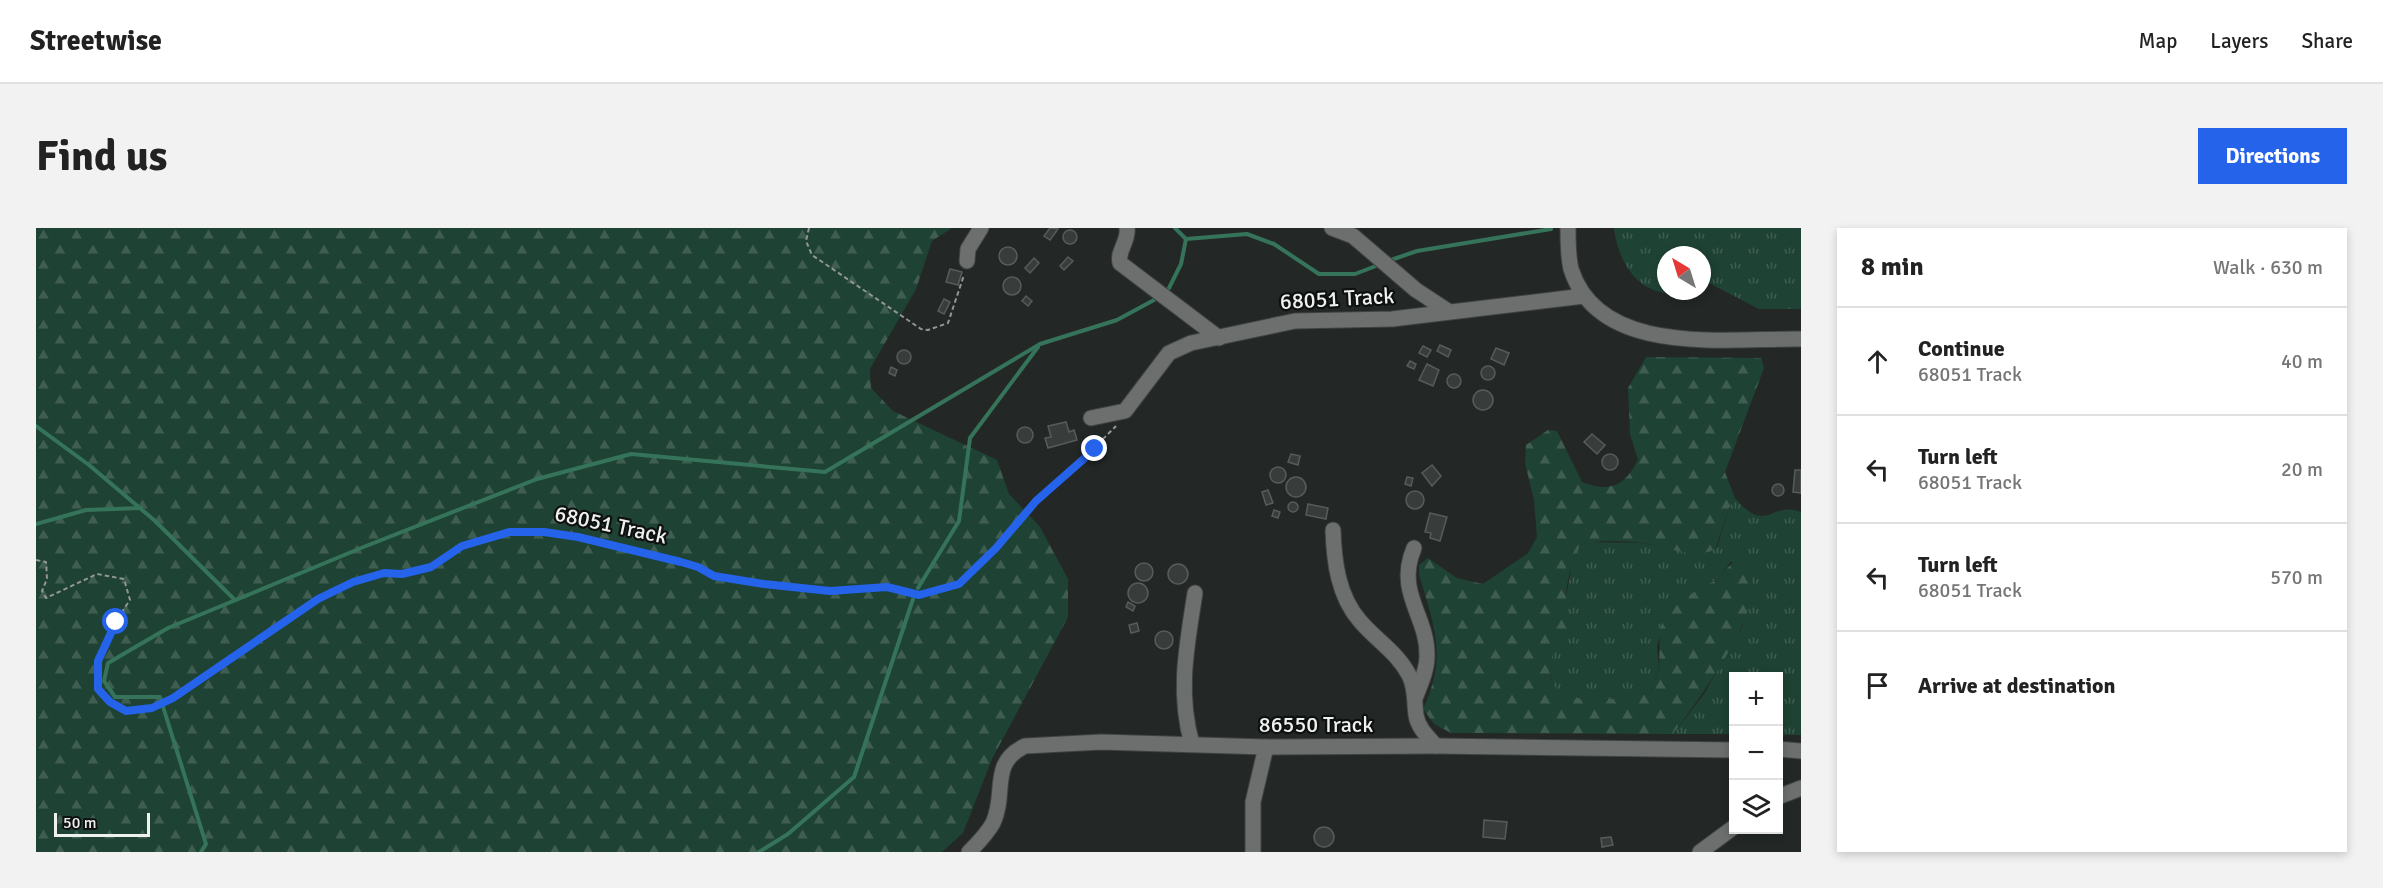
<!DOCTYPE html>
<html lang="en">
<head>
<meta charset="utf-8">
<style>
	body { margin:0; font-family:Signika,sans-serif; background:#f2f2f2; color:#222 }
	.controls { position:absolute; right:18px; bottom:18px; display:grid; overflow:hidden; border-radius:0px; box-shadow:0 3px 9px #0003 }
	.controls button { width:54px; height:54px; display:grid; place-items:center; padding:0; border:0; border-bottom:2px solid #e0e0e0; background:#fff; color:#222; font:30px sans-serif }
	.compass { position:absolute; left:1621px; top:18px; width:54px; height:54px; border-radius:50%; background:#fff; box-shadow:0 3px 9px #0003; rotate:322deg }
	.scale { position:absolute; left:18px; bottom:15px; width:96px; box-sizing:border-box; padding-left:6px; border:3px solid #eef1f0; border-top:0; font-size:16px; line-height:21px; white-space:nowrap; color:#eef1f0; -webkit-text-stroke:4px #0e110f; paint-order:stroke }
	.stop { position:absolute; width:18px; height:18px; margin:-14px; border:4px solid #2563eb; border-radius:50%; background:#fff }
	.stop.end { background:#2563eb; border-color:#fff; box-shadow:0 2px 6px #0008 }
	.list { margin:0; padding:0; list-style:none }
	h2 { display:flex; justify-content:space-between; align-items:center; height:78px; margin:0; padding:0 24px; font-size:26px }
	h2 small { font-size:20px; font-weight:400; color:#767676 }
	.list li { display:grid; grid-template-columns:39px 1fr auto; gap:18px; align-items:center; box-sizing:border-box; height:108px; padding:0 24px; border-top:2px solid #e0e0e0 }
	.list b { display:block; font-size:22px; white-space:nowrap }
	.list p { margin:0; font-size:20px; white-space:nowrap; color:#767676 }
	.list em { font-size:20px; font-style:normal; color:#767676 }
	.icon { flex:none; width:33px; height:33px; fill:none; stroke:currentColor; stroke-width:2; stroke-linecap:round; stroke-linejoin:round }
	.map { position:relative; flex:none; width:1765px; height:624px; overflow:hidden; border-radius:0px }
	header { display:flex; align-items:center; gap:36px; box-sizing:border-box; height:84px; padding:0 30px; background:#fff; border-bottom:2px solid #e0e0e0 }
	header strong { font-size:28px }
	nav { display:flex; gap:33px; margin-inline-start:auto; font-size:21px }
	.intro { display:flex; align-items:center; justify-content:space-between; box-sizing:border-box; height:144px; padding:0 36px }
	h1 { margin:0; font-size:42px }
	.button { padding:15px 27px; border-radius:0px; background:#2563eb; color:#fff; font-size:21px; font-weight:700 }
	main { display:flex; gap:36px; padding:0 36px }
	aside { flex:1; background:#fff; border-radius:0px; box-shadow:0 3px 9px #0003 }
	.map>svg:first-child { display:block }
</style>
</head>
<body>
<header>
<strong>Streetwise</strong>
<nav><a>Map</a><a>Layers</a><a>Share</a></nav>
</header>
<div class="intro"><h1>Find us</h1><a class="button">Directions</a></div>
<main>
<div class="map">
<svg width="1765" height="624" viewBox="0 0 1765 624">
	<defs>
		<pattern id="grass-tufts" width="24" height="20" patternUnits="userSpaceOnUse" patternTransform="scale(1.5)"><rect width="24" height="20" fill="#1e4233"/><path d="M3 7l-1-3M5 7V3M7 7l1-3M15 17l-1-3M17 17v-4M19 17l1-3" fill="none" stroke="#3f5e51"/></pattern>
		<pattern id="forest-firs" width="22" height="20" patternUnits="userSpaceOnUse" patternTransform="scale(1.5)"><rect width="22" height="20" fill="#1e4233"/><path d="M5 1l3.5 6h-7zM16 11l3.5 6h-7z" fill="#3f5e51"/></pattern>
	</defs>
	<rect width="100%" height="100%" fill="#232826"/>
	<g fill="url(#grass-tufts)">
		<path d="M1578,0H1765V81H1723L1675,56L1666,59V27H1630V63H1649C1607,74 1582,37 1578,0Z"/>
		<path d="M1699,270C1731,308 1735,272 1765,284V507H1743L1742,448H1698L1697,506H1637L1668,466L1707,397L1703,334H1694C1684,356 1653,367 1633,379L1621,418L1623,441L1615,464C1585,472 1546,478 1518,461L1513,442L1516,426L1530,403V369L1536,336L1544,317L1553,314L1606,315L1657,325L1681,320L1693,280Z"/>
	</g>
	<g fill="url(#forest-firs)">
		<polygon points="0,0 916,0 896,13 880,61 834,141 835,160 857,183 961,232 973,266 1004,299 1032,351 1032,389 956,531 927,605 906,624 0,624"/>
		<path d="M1610,129L1725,130L1728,140L1689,244L1699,270L1693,280L1680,320C1661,334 1627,317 1606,315C1588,313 1562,311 1544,317C1537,333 1530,352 1530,371C1530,381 1534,394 1530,403C1525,418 1515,420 1514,440C1510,484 1589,471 1615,464L1623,441L1624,401L1633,378L1680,352L1698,333C1758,349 1655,482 1637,506L1415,505L1398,496L1387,481C1412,427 1398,399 1383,346V337L1392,330L1421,350L1447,356L1492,325L1501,309L1498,272L1489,235L1490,217L1512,202L1521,203L1546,254C1574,265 1589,258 1602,232L1594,206L1592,160Z"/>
	</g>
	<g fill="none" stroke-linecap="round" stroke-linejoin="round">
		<g stroke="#35735a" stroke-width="4">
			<polyline points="1139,0 1150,11"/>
			<polyline points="1352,33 1381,23 1515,1"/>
			<polyline points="1133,60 1145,36 1150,11 1211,6 1238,16 1283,46 1319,46 1345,36"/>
			<polyline points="0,198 53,237 118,292 199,372"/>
			<polyline points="0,296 50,282 105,280"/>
			<polyline points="882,360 923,293 934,210 1002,119"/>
			<polyline points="165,624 170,616 124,469 79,469 68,453 72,435 132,400 330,318 501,251 595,226 789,244 1004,116 1081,92 1118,72"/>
			<polyline points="723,624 752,606 818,549 877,371"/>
		</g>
	</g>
	<g fill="#383d3b" stroke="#565c59" stroke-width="1.5">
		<polygon points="1014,0 1022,1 1014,12 1008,8"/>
		<circle cx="1034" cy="9" r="7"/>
		<circle cx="972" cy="28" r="9"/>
		<polygon points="1032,29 1037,33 1028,42 1024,38"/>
		<polygon points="998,30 1003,35 994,45 989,40"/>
		<polygon points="914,41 926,44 922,57 910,54"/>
		<circle cx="976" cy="58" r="9"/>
		<polygon points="990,68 996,73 992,78 986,73"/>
		<polygon points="908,71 914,74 908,86 902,83"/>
		<polygon points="1404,117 1415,122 1412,129 1401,123"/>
		<polygon points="1387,118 1395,122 1391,129 1383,125"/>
		<polygon points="1460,120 1473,125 1468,137 1455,131"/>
		<circle cx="868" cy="129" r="7"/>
		<polygon points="1374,133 1380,136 1378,141 1371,138"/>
		<polygon points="1391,136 1403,142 1397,158 1383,152"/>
		<circle cx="1452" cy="145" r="7"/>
		<polygon points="855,139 861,142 859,148 853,145"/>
		<circle cx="1418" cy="153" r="7"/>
		<circle cx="1447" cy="172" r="10"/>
		<polygon points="1030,194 1033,204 1038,202 1041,212 1012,220 1009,210 1015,209 1012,198"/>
		<circle cx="989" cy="207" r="8"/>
		<polygon points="1556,206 1569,217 1561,226 1548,214"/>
		<circle cx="1574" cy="234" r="8"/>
		<polygon points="1255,226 1264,228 1262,237 1252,234"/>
		<polygon points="1396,237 1405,248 1396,258 1386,245"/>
		<circle cx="1242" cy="247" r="8"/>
		<polygon points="1759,242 1765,242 1765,265 1757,264"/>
		<polygon points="1371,249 1377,250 1375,258 1369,256"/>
		<circle cx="1260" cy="259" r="10"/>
		<circle cx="1742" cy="262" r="6"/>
		<polygon points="1232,262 1237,275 1230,277 1226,264"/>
		<circle cx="1379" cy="272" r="9"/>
		<circle cx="1257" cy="279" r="5"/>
		<polygon points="1272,276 1292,280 1290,291 1270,287"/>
		<polygon points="1238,282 1244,284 1242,290 1236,288"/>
		<polygon points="1394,285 1411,289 1404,313 1394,310 1395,305 1389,304"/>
		<circle cx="1108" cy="344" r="9"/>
		<circle cx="1142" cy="346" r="10"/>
		<circle cx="1102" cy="365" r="10"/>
		<polygon points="1092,374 1099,378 1097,383 1090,379"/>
		<polygon points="1101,395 1103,403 1095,405 1093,397"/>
		<circle cx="1128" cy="412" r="9"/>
		<polygon points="1448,592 1471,594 1469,611 1447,609"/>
		<circle cx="1288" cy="609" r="10"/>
		<polygon points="1575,609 1577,617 1566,619 1565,610"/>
	</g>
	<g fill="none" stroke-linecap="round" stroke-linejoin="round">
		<g stroke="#3f4442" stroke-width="17">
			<g id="minor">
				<path d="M1091,0C1093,13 1081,23 1084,35L1183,110"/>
				<polyline points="1296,0 1317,8 1380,62 1412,83"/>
				<path d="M1532,0C1532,13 1532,29 1535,41C1563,130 1692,110 1765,111"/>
				<polyline points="931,33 932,21 945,0"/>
				<polyline points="1055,190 1089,183 1133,125 1155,115 1259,93 1356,91 1548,68"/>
				<path d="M1297,302C1298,333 1302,368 1324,393C1340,412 1361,424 1373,447C1380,460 1378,474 1380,487C1382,500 1392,509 1400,518"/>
				<path d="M1378,320C1359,365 1392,388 1391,428C1391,442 1385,455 1380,468"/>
				<path d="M1156,516C1141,464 1151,417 1159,365"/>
				<polyline points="1742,521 1765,523"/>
				<polyline points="1742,569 1765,560"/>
				<path d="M933,624C942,615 951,606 957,595C971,565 953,535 989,518L1065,514L1230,519L1400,518L1698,522"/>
				<polyline points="1217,624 1217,574 1230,519"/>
				<polyline points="1664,624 1698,599"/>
			</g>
		</g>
		<g stroke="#929695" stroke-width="2" stroke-dasharray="4.5 3" stroke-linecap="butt">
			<polyline points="773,0 770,13 776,27 885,101 892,102 912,95 928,47"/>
			<path d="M0,332L10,334L11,351L6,363L10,370L61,346L88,351L94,372C73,403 62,422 62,461C85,488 106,487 137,470L233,402L282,371L317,354L348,345L366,346L395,339L426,318L473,304H508L542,309L645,334L662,339L677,348L728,356L794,363L851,359L883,367L923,355L961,320L1000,273L1022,256L1080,198"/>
		</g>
		<use href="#minor" stroke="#6d6f6e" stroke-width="15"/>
	</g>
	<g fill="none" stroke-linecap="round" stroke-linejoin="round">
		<polyline stroke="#2563eb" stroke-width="8" points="80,394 62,433 62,461 74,474 90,483 116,480 137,470 282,371 317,354 348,345 366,346 395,339 426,318 473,304 508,304 542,309 645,334 662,339 678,348 728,356 794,363 851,359 883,367 923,356 960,320 1000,273 1059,221"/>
	</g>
	<g text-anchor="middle" stroke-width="4.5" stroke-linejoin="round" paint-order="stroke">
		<g font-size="22" fill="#eef1f0" stroke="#0e110f">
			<text transform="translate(1301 70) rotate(-3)" y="8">68051 Track</text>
			<text transform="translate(575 296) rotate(12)" y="8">68051 Track</text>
			<text x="1280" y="504">86550 Track</text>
		</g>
	</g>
</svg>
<div class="controls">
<button>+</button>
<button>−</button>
<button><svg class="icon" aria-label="layers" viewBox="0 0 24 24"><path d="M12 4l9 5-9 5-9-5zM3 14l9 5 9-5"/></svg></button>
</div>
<svg class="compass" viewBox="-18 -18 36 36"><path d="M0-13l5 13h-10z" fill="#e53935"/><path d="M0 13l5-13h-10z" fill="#767676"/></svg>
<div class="scale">50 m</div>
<div class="stop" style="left:80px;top:394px"></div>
<div class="stop end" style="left:1059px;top:221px"></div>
</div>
<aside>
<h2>8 min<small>Walk · 630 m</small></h2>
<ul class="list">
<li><svg class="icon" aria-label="ahead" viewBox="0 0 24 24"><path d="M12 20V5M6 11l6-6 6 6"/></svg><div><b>Continue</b><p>68051 Track</p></div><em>40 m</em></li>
<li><svg class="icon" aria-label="left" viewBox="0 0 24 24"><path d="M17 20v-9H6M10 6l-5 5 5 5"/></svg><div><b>Turn left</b><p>68051 Track</p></div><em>20 m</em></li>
<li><svg class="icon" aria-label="left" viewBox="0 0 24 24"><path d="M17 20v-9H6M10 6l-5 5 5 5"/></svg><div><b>Turn left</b><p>68051 Track</p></div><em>570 m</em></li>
<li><svg class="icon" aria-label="arrive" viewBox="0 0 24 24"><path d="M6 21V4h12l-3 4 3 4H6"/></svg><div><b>Arrive at destination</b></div></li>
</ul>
</aside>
</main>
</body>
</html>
